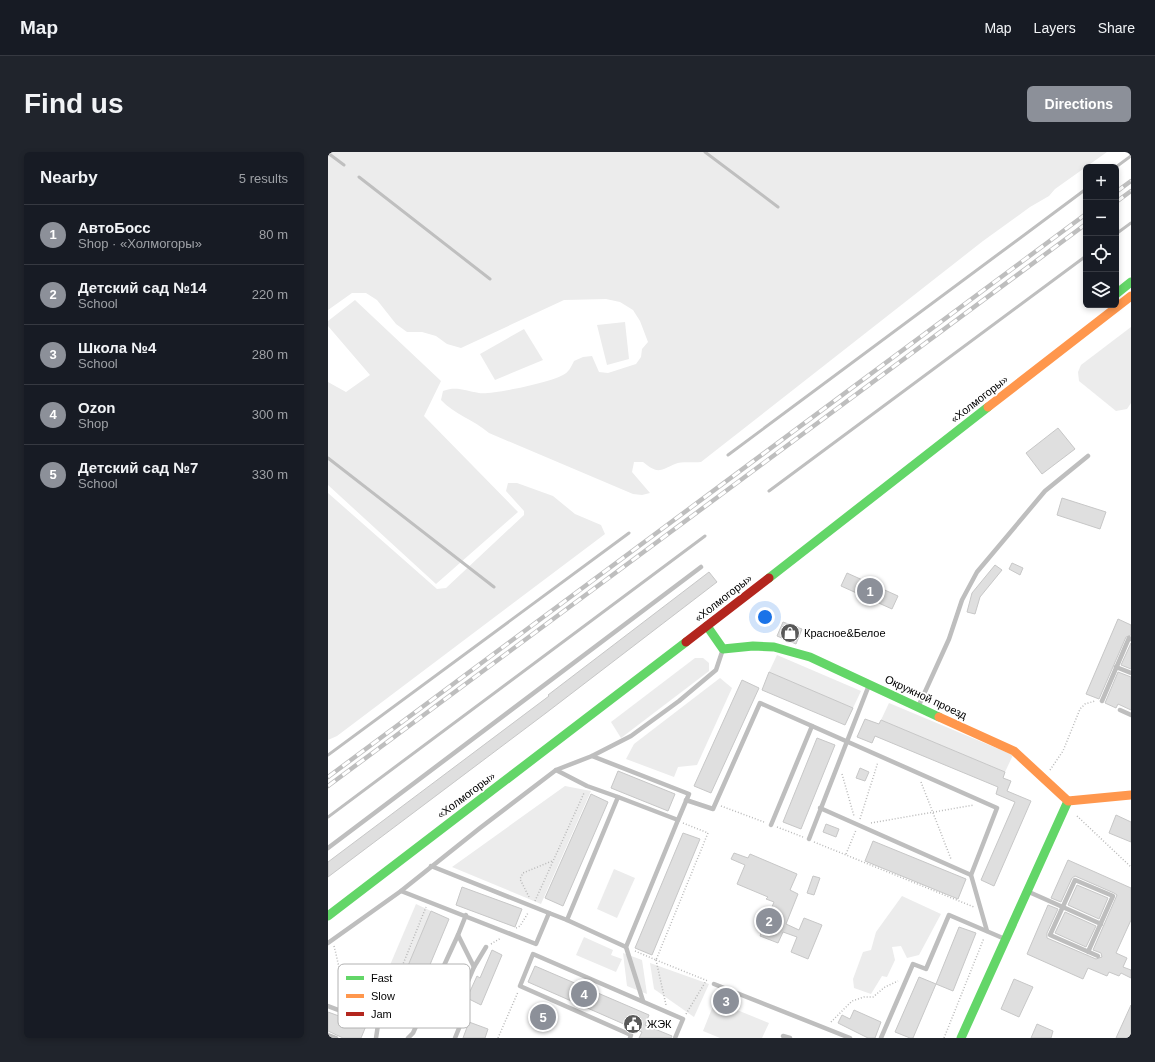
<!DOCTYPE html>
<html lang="en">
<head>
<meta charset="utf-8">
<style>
	body { margin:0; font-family:Arial,sans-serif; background:#20242c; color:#f1f3f6 }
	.controls { position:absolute; right:12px; top:12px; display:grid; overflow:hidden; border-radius:6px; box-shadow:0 2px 6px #0003 }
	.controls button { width:36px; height:36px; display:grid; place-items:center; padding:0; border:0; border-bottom:1px solid #363941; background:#171b24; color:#f1f3f6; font:20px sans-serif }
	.you { position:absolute; left:437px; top:465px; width:14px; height:14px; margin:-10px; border:3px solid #fff; border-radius:50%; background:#1a73e8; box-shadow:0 0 0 6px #1a73e833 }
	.badge { display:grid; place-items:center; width:26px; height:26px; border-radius:50%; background:#8c9099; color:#fff; font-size:13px; font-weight:700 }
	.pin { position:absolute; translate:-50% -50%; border:2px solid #fff; box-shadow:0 1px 4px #0006 }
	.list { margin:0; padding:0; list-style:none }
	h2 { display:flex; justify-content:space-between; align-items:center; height:52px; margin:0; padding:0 16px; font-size:17px }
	h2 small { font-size:13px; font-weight:400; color:#9ea1a6 }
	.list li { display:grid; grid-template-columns:26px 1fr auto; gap:12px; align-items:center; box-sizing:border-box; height:60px; padding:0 16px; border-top:1px solid #363941 }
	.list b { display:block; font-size:15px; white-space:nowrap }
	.list p { margin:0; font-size:13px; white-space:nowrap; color:#9ea1a6 }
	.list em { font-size:13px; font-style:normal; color:#9ea1a6 }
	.icon { flex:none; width:22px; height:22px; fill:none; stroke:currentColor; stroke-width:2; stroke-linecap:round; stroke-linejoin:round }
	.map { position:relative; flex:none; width:803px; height:886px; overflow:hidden; border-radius:6px }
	header { display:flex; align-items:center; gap:24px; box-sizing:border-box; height:56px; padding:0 20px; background:#171b24; border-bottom:1px solid #363941 }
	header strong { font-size:19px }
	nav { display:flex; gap:22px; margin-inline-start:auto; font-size:14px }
	.intro { display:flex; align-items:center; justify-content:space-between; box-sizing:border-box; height:96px; padding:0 24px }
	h1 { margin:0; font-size:28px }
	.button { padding:10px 18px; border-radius:6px; background:#8c9099; color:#fff; font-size:14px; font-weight:700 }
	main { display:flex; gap:24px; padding:0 24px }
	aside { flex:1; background:#171b24; border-radius:6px; box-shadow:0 2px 6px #0003 }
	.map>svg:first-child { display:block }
</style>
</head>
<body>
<header>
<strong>Map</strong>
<nav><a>Map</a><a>Layers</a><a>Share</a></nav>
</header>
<div class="intro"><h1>Find us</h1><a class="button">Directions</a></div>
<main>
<aside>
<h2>Nearby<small>5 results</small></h2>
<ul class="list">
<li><span class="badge">1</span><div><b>АвтоБосс</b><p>Shop · «Холмогоры»</p></div><em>80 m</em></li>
<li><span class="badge">2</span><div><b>Детский сад №14</b><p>School</p></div><em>220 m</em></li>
<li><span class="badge">3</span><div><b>Школа №4</b><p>School</p></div><em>280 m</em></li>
<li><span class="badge">4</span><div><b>Ozon</b><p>Shop</p></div><em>300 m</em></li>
<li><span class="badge">5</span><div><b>Детский сад №7</b><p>School</p></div><em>330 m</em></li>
</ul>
</aside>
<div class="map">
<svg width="803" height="886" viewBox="0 0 803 886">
	<rect width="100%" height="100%" fill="#fff"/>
	<g fill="#ececec">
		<path d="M0,0H779L727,37L721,44L702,55L655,89L373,310C365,311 354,309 347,312C331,319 330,322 315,310H306L304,320L322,341L314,343L305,342L161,281C146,268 126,262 113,248L115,239C129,234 137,239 151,241C165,243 223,230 235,223C241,220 243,215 246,209L255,205L264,204L271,220L280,221L308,212L313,205L314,197L320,190L312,169L305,158L292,150L278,147L236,148L133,196L119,192L108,184L94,180H79L68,172L49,148L38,141H24L0,158Z"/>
		<polygon points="27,148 113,229 96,264 190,360 108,432 0,333 0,230 18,240 42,223 0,174 0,169"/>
		<polygon points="297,170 301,207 279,213 269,173"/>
		<polygon points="803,175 803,251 799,257 788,259 751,229 750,220 753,213"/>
		<polygon points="196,177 215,208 167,228 152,202"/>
		<polygon points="180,331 189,331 225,344 247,362 273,373 277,382 9,584 0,588 0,341 109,437 118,436 196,363 196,359 178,339"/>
		<polygon points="449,503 533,539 525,556 441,520"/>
		<polygon points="367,506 375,506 381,511 381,519 293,586 283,570"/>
		<polygon points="392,526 404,536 369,613 350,615 346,625 298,607 306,592"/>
		<polygon points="561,551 685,603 677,620 553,568"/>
		<polygon points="237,634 263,639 213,752 124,715"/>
		<polygon points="286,717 307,726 289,766 269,757"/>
		<polygon points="574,744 613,762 591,803 579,806 573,794 564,795 567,808 559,825 554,824 543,842 526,836 525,827 535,800 543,798 548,780"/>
		<polygon points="88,752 103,759 58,866 42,860"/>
		<polygon points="256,785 285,798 283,803 294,807 288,820 248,803"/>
		<polygon points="295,801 314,808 319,842 299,834"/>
		<polygon points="322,811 381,832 366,865 326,837"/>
		<polygon points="387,849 441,871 434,886 392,886 375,879"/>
	</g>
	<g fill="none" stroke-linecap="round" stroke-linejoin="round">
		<g stroke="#bfbfbf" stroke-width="3">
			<polyline points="377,0 450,55"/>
			<polyline points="0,1 16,13"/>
			<polyline points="788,15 803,4"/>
			<polyline points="31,25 162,127"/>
			<polyline points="788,82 803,71"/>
			<polyline points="400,303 758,37"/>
			<polyline points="0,306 166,435"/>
			<polyline points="441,339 758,104"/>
			<polyline points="0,603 301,381"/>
			<polyline points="0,665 377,384"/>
		</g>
	</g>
	<g fill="#dfdfdf" stroke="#c7c7c7">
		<polygon points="730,276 747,297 714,322 698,301"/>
		<polygon points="734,346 778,360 772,377 729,363"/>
		<polygon points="684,411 695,416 692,423 681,417"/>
		<polygon points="667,413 674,418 652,445 647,462 639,460 644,441"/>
		<polygon points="381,420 389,430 218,561 0,725 0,710 221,544 220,543"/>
		<polygon points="519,421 570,444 564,457 513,434"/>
		<polygon points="790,467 803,473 803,483 798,485 771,547 758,542"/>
		<polygon points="455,470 474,477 468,492 449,484"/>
		<polygon points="803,491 803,517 793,513"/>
		<polygon points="441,520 525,556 517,573 434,538"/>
		<polygon points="790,520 803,525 803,558 790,552 788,556 777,551"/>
		<polygon points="414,528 431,536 383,641 366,634"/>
		<polygon points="537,567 551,572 553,568 677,620 675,626 683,629 679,639 703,649 666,734 653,728 687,650 668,642 670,635 547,584 544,591 529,585"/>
		<polygon points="489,586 507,593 473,677 455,670"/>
		<polygon points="532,616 541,620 537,629 528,626"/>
		<polygon points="290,619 347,642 340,659 283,636"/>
		<polygon points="263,642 280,650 235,754 217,746"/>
		<polygon points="788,663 803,670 803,690 781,681"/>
		<polygon points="498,672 511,677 508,685 495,680"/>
		<polygon points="355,681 372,687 324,803 307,796"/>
		<polygon points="545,689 638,727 630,747 537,709"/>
		<polygon points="406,701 420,706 422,702 469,722 462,738 470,742 458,772 471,778 476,766 494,773 480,807 463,800 469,785 455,780 450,791 432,784 446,750 438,747 440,745 409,732 417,713 403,707"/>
		<polygon points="740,708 803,736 803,768 788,801 799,806 795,815 803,818 803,826 793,821 791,824 781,820 779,824 760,816 755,827 699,802 720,753 730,757 719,781 719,786 768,807 774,805 773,801 765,798 789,743 786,741 747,724 744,726 733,750 723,746"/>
		<polygon points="485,724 492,726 486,743 479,741"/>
		<polygon points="749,733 780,746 771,767 740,753"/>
		<polygon points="134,735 194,757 187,775 128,753"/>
		<polygon points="103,759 121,767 76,875 58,866"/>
		<polygon points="737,760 768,774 758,795 727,781"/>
		<polygon points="631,775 648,781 625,839 608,832"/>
		<polygon points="164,798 174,803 153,853 139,846 149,824 152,826"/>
		<polygon points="207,814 321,863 317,873 344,884 343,886 311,886 314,880 200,830"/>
		<polygon points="591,825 608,832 585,886 582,886 567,880"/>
		<polygon points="686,827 705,835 691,865 673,857"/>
		<polygon points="803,853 803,886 788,886"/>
		<polygon points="526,858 553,870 547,886 540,886 510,871 514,863 522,867"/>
		<polygon points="0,860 38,874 33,886 15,886 0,879"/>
		<polygon points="141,870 160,877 157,886 135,886"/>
		<polygon points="709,872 725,879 723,886 703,886"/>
	</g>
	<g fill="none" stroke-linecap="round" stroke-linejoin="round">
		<g stroke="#b9b9b9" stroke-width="1.5" stroke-dasharray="1 2" stroke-linecap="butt">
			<polyline points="722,618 735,599 752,557 757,552 767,549"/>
			<polyline points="514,622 526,664"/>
			<polyline points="593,630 623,707"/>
			<polyline points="393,654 436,670"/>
			<polyline points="749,664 803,715"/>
			<polyline points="532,667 550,610"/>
			<polyline points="543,671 646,653"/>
			<polyline points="449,675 475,685"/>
			<polyline points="486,690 646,755"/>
			<polyline points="518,702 528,678"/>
			<polyline points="201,745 192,727 195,721 224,709"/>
			<polyline points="207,749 256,641"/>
			<polyline points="188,776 192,774 200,761"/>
			<polyline points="163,792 173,786"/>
			<path d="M6,794C12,816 14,843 32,858"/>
			<polyline points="307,799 328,808 380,681 355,671"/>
			<polyline points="328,808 380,829"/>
			<polyline points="328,808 338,853"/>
			<polyline points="358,862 378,829"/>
			<polyline points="53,867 98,755"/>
			<polyline points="503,870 524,849 536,845 545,845 557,835 570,829"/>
			<polyline points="170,886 190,840"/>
			<polyline points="616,886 656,786"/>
		</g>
		<g stroke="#bebebe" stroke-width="4.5">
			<polyline points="788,515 803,521"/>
			<polyline points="774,549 801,486 803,487"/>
			<polyline points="591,553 621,487 634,448 649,420 717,339 760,304"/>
			<polyline points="792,558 803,563"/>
			<polyline points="264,604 361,642 350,668 290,645"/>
			<polyline points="358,648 385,657 432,551 484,574"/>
			<polyline points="492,656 643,723"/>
			<polyline points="443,673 484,574 669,656 643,723 659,779"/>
			<polyline points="481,687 541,533"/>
			<polyline points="0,696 373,415"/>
			<polyline points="73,739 208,792 221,761 103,714"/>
			<polyline points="701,740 773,772"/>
			<polyline points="221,761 239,768 290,645 259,634 228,618"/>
			<polyline points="138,763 130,783 146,815"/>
			<polyline points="239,768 298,795"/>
			<polyline points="0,791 73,739 152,676 228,618 264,604 303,584 351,549 388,518 395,497"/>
			<polyline points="760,800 785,744 747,728 722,783 770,804"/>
			<polyline points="386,832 522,886"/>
			<polyline points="102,844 129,855"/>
			<polyline points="315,849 298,795 350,668"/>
			<polyline points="0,854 50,873 48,886"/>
			<polyline points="0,883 8,886"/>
			<polyline points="455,884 462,886"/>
			<polyline points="80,886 85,881 130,783"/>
			<polyline points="127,886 138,859 129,855 146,815 158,795"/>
			<polyline points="302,886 303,883 192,834 205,802 355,867 347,886"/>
			<polyline points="553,886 585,812 598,817 621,763 677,787"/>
		</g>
		<g stroke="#63d668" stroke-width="9">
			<polyline points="788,142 803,130"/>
			<polyline points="441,426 660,255"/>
			<polyline points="379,474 395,497 425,494 446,495 482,505 611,565"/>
			<polyline points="0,764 358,490"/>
			<polyline points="633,886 740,649"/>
		</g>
		<g stroke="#ff974d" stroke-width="9">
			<polyline points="660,255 803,144"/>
			<polyline points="611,565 686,599 740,649 803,643"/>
		</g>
		<polyline stroke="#b3261e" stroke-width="9" points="358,490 441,426"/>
		<g stroke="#bebebe" stroke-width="4.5">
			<g id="rail">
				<polyline points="788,40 803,29"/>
				<polyline points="788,50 803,39"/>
				<polyline points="0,625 758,62"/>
				<polyline points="0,634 758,72"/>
			</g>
		</g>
		<use href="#rail" stroke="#fff" stroke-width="3" stroke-dasharray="9" stroke-linecap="butt"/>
	</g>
	<defs>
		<g id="shop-disc" transform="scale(1)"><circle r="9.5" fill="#595959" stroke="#fff"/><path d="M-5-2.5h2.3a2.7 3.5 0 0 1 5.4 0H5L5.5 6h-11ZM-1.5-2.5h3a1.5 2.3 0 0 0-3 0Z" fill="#fff"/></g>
		<g id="civic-disc" transform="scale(1)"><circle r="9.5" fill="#595959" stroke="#fff"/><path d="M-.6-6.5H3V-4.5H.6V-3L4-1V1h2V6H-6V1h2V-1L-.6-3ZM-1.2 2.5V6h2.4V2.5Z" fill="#fff"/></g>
	</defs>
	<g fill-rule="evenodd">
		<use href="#shop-disc" x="462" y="481"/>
		<use href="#civic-disc" x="305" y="872"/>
	</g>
	<g text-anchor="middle" stroke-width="3.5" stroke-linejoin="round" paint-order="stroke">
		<g font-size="11" fill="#000" stroke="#fff">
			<text transform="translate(651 247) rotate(-38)" y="4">«Холмогоры»</text>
			<text transform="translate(395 446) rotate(-38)" y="4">«Холмогоры»</text>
			<text transform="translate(598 545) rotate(25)" y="4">Окружной проезд</text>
			<text transform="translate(138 643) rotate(-37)" y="4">«Холмогоры»</text>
		</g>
		<g font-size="11" fill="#000" stroke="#fff" text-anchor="start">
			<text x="476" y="485">Красное&amp;Белое</text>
			<text x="319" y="876">ЖЭК</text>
		</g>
	</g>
	<rect x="10" y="812" width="132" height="64" rx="6" fill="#fff" stroke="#b2b2b2" stroke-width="1"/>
	<rect x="18" y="824" width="18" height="4" fill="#63d668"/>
	<rect x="18" y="842" width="18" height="4" fill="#ff974d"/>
	<rect x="18" y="860" width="18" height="4" fill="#b3261e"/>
	<g font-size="11" fill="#000">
		<text x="43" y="830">Fast</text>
		<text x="43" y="848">Slow</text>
		<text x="43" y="866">Jam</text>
	</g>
</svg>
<div class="controls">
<button>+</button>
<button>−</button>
<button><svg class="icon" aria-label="locate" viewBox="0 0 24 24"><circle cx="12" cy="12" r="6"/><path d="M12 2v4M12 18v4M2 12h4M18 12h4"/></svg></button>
<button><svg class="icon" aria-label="layers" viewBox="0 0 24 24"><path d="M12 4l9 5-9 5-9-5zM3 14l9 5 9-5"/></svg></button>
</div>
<div class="you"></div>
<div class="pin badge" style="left:542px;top:439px">1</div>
<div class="pin badge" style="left:441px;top:769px">2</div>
<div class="pin badge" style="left:398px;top:849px">3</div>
<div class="pin badge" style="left:256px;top:842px">4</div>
<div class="pin badge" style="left:215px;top:865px">5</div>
</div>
</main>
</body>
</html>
